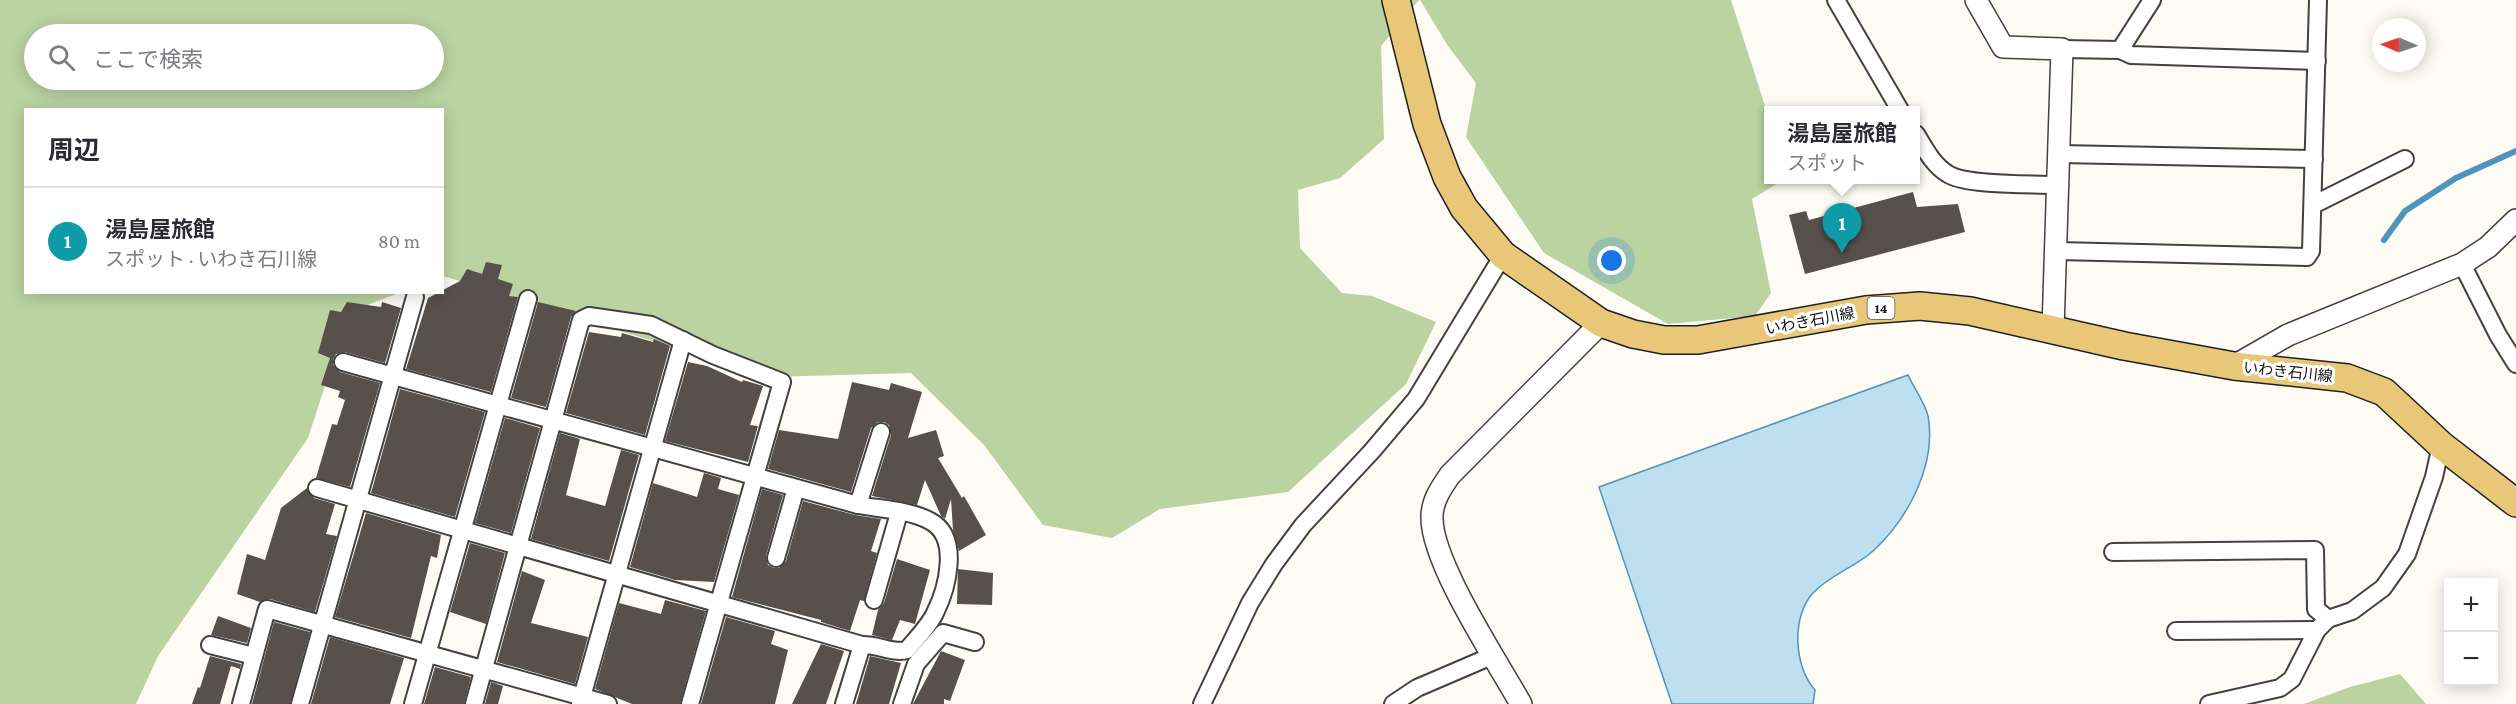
<!DOCTYPE html>
<html lang="ja">
<head>
<meta charset="utf-8">
<style>
	body { margin:0; font-family:"Crimson Pro","Noto Sans JP",serif; background:#f7f7f7; color:#2b2b33 }
	.controls { position:absolute; right:18px; bottom:18px; display:grid; overflow:hidden; border-radius:0px; box-shadow:0 3px 15px #0003 }
	.controls button { width:54px; height:54px; display:grid; place-items:center; padding:0; border:0; border-bottom:2px solid #e1e1e2; background:#fff; color:#2b2b33; font:30px sans-serif }
	.compass { position:absolute; left:2372px; top:18px; width:54px; height:54px; border-radius:50%; background:#fff; box-shadow:0 3px 15px #0003; rotate:272deg }
	.you { position:absolute; left:1612px; top:261px; width:21px; height:21px; margin:-15px; border:4px solid #fff; border-radius:50%; background:#1a73e8; box-shadow:0 0 0 9px #1a73e833 }
	.badge { display:grid; place-items:center; width:39px; height:39px; border-radius:50%; background:#af3742; color:#fff; font-size:20px; font-weight:700 }
	.pin { position:absolute; translate:-50% -50px; filter:drop-shadow(0 2px 3px #0008) }
	.pin::after { content:''; position:absolute; top:32px; width:21px; height:18px; background:inherit; clip-path:polygon(0 0,100% 0,50% 100%) }
	.popup { position:absolute; left:1764px; top:106px; width:156px; height:78px; box-sizing:border-box; display:grid; place-content:center; border-radius:0px; background:#fff; filter:drop-shadow(0 2px 4px #0005); font-size:20px; white-space:nowrap; color:#7c7c81 }
	.popup b { font-size:22px; color:#2b2b33 }
	.popup::after { content:''; position:absolute; left:50%; top:100%; margin-left:-12px; border:12px solid transparent; border-top-color:#fff }
	.list { margin:0; padding:0; list-style:none }
	h2 { display:flex; justify-content:space-between; align-items:center; height:78px; margin:0; padding:0 24px; font-size:26px }
	h2 small { font-size:20px; font-weight:400; color:#7c7c81 }
	.list li { display:grid; grid-template-columns:39px 1fr auto; gap:18px; align-items:center; box-sizing:border-box; height:108px; padding:0 24px; border-top:2px solid #e1e1e2 }
	.list b { display:block; font-size:22px; white-space:nowrap }
	.list p { margin:0; font-size:20px; white-space:nowrap; color:#7c7c81 }
	.list em { font-size:20px; font-style:normal; color:#7c7c81 }
	.icon { flex:none; width:33px; height:33px; fill:none; stroke:currentColor; stroke-width:2; stroke-linecap:round; stroke-linejoin:round }
	.map { position:relative; flex:none; width:2516px; height:704px; overflow:hidden }
	.search { position:absolute; background:#fff; box-shadow:0 3px 15px #0003; left:24px; top:24px; width:420px; height:66px; display:flex; align-items:center; gap:15px; box-sizing:border-box; padding:0 21px; border-radius:33px; color:#7c7c81; font-size:22px }
	.panel { position:absolute; background:#fff; box-shadow:0 3px 15px #0003; left:24px; top:108px; width:420px; height:186px; border-radius:0px }
	.map>svg:first-child { display:block }
</style>
</head>
<body>
<div class="map">
<svg width="2516" height="704" viewBox="0 0 2516 704">
	<rect width="100%" height="100%" fill="#fdfbf3"/>
	<g fill="#bad3a1" fill-rule="evenodd">
		<path d="M0,0H1419L1381,46L1384,139L1340,178L1298,190L1300,248L1342,293L1372,296L1436,322L1406,384L1288,492L1160,509L1112,538L1043,525L984,445L911,373L769,377L443,276L442,110H26V292L399,293L349,312L308,438L158,656L136,704H0ZM34,34H434V80H34Z"/>
		<polygon points="1420,0 1731,0 1768,115 1768,180 1783,180 1752,199 1771,293 1755,316 1668,324 1544,253 1466,137 1476,83 1448,46"/>
		<polygon points="2400,674 2426,704 2304,704 2350,687"/>
	</g>
	<path fill="#bddfef" stroke="#4d95bd" stroke-width="1.5" d="M1908,375C1914,388 1925,403 1928,416C1937,464 1908,519 1873,551C1854,568 1831,574 1813,593C1791,617 1794,667 1815,690L1813,704H1672L1599,487Z"/>
	<g fill="none" stroke-linecap="round" stroke-linejoin="round">
		<polyline stroke="#4d95bd" stroke-width="6" points="2384,240 2405,211 2456,178 2516,151"/>
	</g>
	<g fill="#57504d">
		<polygon points="1913,192 1917,207 1958,204 1965,232 1805,274 1789,215 1806,211 1809,220"/>
		<polygon points="486,262 502,265 498,279 513,284 509,296 518,297 491,392 406,369 428,298 460,281 467,269 482,274"/>
		<polygon points="347,302 381,307 382,302 401,308 385,363 345,352 336,354 333,359 333,365 340,372 380,383 350,487 316,478 332,424 337,425 345,400 338,397 340,391 321,385 330,358 318,353 330,310 341,312"/>
		<polygon points="538,302 576,311 571,317 546,407 511,398"/>
		<polygon points="589,332 621,337 622,333 653,342 654,339 670,346 645,435 566,413"/>
		<polygon points="688,362 707,366 742,382 743,380 763,386 750,425 758,426 748,462 665,441"/>
		<polygon points="852,382 889,390 891,383 922,392 908,438 936,430 944,456 938,458 962,498 964,496 986,535 959,551 953,530 951,499 945,519 941,516 925,480 917,505 872,496 891,435 889,425 884,422 878,422 871,428 851,492 768,469 779,430 838,439"/>
		<polygon points="400,389 485,412 455,517 371,493"/>
		<polygon points="505,418 540,428 511,533 475,523"/>
		<polygon points="560,433 580,439 566,495 569,496 605,506 621,450 639,455 609,561 531,539"/>
		<polygon points="704,473 721,478 718,489 739,495 714,582 675,580 630,567 653,483 697,497"/>
		<polygon points="307,488 314,498 335,504 326,534 337,536 315,612 270,599 260,602 237,594 247,554 265,560 281,508"/>
		<polygon points="762,489 783,495 766,556 768,565 774,568 779,568 786,561 803,501 855,515 881,519 871,551 877,553 864,601 860,600 850,631 821,622 821,620 732,597"/>
		<polygon points="366,513 441,535 437,558 431,556 411,638 335,617"/>
		<polygon points="470,543 505,553 486,624 450,612"/>
		<polygon points="897,559 930,570 915,624 900,620 892,640 872,635 878,610 884,603"/>
		<polygon points="958,569 993,573 992,605 957,604"/>
		<polygon points="522,571 545,580 531,623 588,637 575,684 497,662"/>
		<polygon points="665,600 706,611 680,704 632,704 595,689 619,603 661,614"/>
		<polygon points="218,616 251,628 247,643 211,635"/>
		<polygon points="726,617 775,631 771,644 788,650 775,704 701,704"/>
		<polygon points="274,622 310,632 290,704 252,704"/>
		<polygon points="330,637 404,658 390,704 311,704"/>
		<polygon points="821,644 844,651 826,704 792,704"/>
		<polygon points="941,651 965,660 950,701 944,699 944,704 913,704"/>
		<polygon points="210,656 241,664 240,669 231,666 220,704 192,704 198,687 200,688"/>
		<polygon points="870,656 901,663 889,704 856,704"/>
		<polygon points="435,667 471,677 464,704 424,704"/>
		<polygon points="491,682 503,686 498,704 485,704"/>
	</g>
	<g fill="none" stroke-linecap="round" stroke-linejoin="round">
		<g stroke="#424242" stroke-width="20">
			<g id="minor">
				<polyline points="1836,0 1900,110"/>
				<polyline points="2062,49 2120,50 2131,55 2317,61"/>
				<polyline points="2120,50 2152,0"/>
				<path d="M1916,134C1925,149 1933,165 1948,174C1966,186 2035,184 2059,185"/>
				<polyline points="2060,154 2314,159"/>
				<polyline points="2313,205 2405,159"/>
				<polyline points="2058,251 2307,257 2311,251 2318,0"/>
				<polyline points="2462,264 2498,335 2516,364"/>
				<path d="M317,488L862,645C877,644 893,654 907,650C916,639 929,626 935,613C947,589 961,537 930,521C910,510 880,509 858,505L343,362"/>
				<polyline points="858,505 881,432"/>
				<polyline points="2113,552 2315,550 2316,609 2328,619"/>
				<polyline points="776,558 796,488"/>
				<polyline points="874,600 899,513"/>
				<polyline points="2176,631 2317,630"/>
				<polyline points="210,645 254,656"/>
				<polyline points="241,704 267,609 608,704"/>
				<polyline points="300,704 415,297"/>
				<polyline points="413,704 528,299"/>
				<polyline points="474,704 581,320 589,316 651,325 713,355 782,382 690,704"/>
				<polyline points="580,704 683,340"/>
				<polyline points="844,704 862,645"/>
				<polyline points="902,704 916,664 943,633 975,642"/>
				<polyline points="1202,704 1250,603 1274,564 1303,525 1372,451 1416,399 1503,255"/>
				<polyline points="1393,704 1417,688 1494,655"/>
				<polyline points="2209,704 2280,688 2292,679 2317,630 2328,619 2352,611 2383,588 2407,554 2434,477 2441,445"/>
			</g>
		</g>
		<g stroke="#424242" stroke-width="24">
			<g id="tertiary">
				<polyline points="1976,0 2003,47 2062,49 2053,329"/>
				<polyline points="2234,366 2288,335 2462,264 2488,247 2516,220"/>
				<path d="M1521,704C1497,661 1431,562 1432,517C1432,501 1441,488 1450,475L1601,323"/>
			</g>
		</g>
		<g stroke="#202020" stroke-width="30">
			<polyline id="primary" points="1396,0 1427,124 1447,177 1464,208 1503,255 1601,323 1633,334 1664,340 1698,340 1866,310 1920,306 1970,311 2124,346 2234,366 2347,378 2384,392 2441,445 2516,503"/>
		</g>
		<use href="#minor" stroke="#fff" stroke-width="16"/>
		<use href="#tertiary" stroke="#fff" stroke-width="21"/>
		<use href="#primary" stroke="#e8c878" stroke-width="27"/>
	</g>
	<g text-anchor="middle" stroke-width="6" stroke-linejoin="round" paint-order="stroke">
		<rect fill="#fff" stroke="#575757" stroke-width="1.5" x="1867.5" y="297" width="27" height="22" rx="4.5"/>
		<g font-size="14" font-weight="bold" fill="#0f0f0f">
			<text x="1881" y="313">14</text>
		</g>
		<g font-size="15" fill="#0f0f0f" stroke="#fff">
			<text transform="translate(1810 321) rotate(-11)" y="5">いわき石川線</text>
			<text transform="translate(2288 372) rotate(6)" y="5">いわき石川線</text>
		</g>
	</g>
</svg>
<div class="controls">
<button>+</button>
<button>−</button>
</div>
<svg class="compass" viewBox="-18 -18 36 36"><path d="M0-13l5 13h-10z" fill="#e53935"/><path d="M0 13l5-13h-10z" fill="#7c7c81"/></svg>
<div class="you"></div>
<div class="pin badge" style="left:1842px;top:253px;background:#0f9aa8">1</div>
<div class="popup"><b>湯島屋旅館</b>スポット</div>
<div class="search"><svg class="icon" aria-label="search" viewBox="0 0 24 24"><circle cx="10" cy="10" r="6"/><path d="M15 15l6 6"/></svg>ここで検索</div>
<section class="panel">
<h2>周辺<small></small></h2>
<ul class="list">
<li><span class="badge" style="background:#0f9aa8">1</span><div><b>湯島屋旅館</b><p>スポット · いわき石川線</p></div><em>80 m</em></li>
</ul>
</section>
</div>
</body>
</html>
